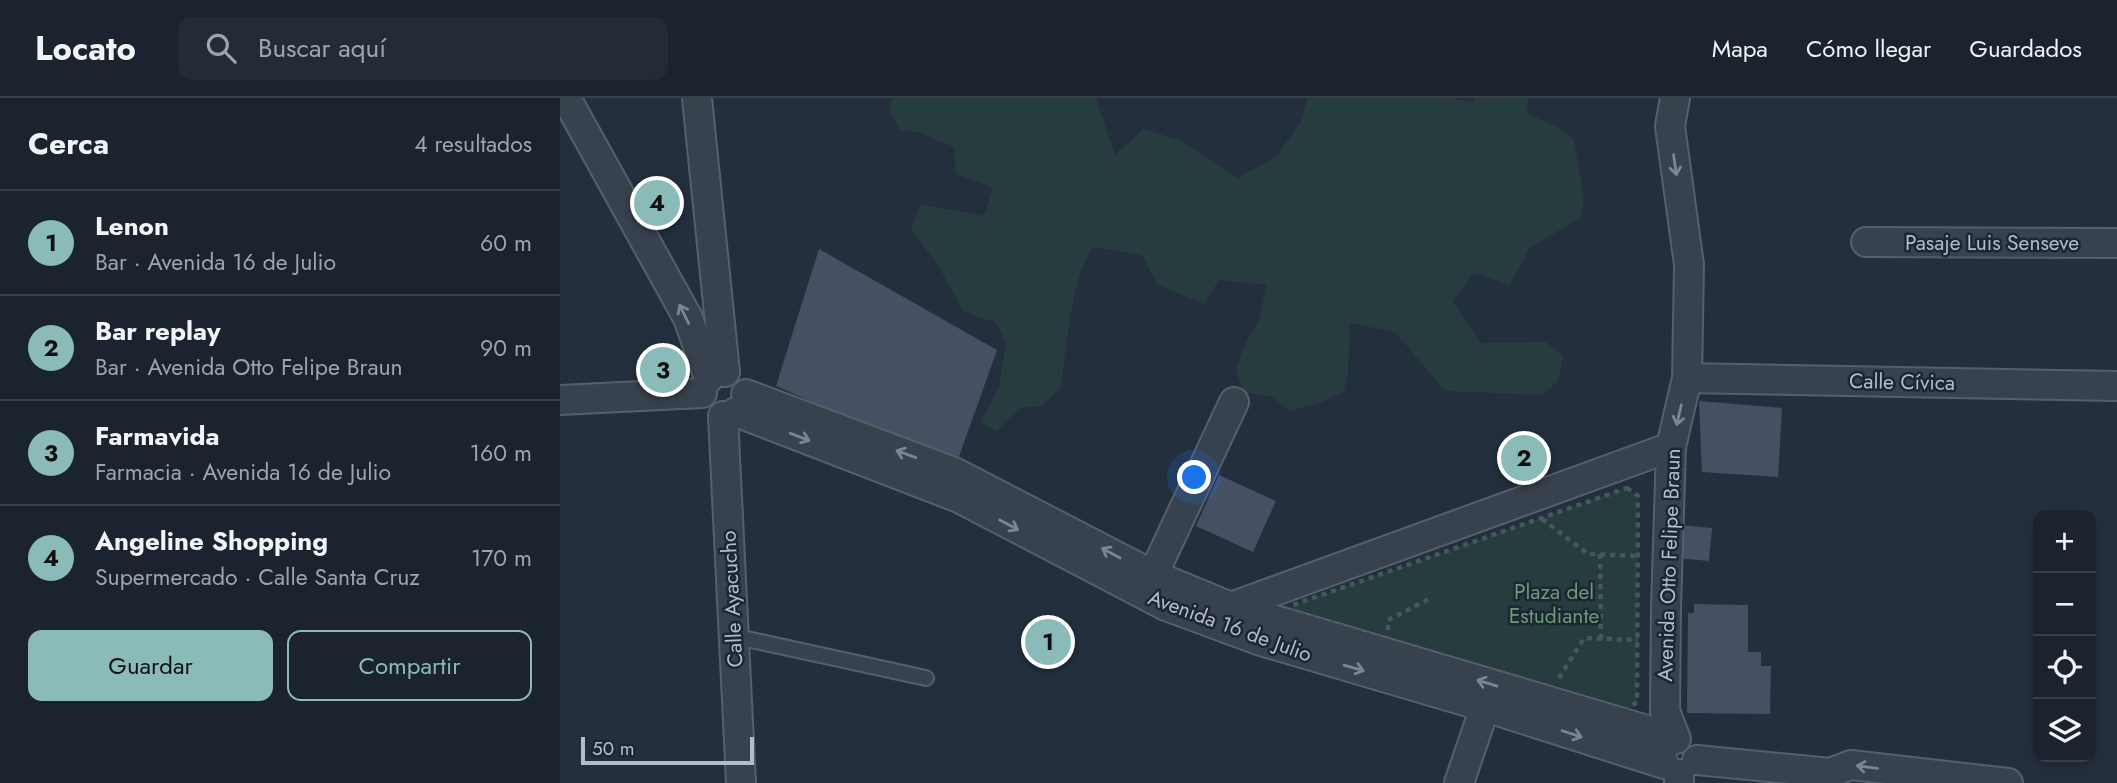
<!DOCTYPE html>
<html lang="es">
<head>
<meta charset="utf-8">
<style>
	body { margin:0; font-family:Jost,sans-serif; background:#242b36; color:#f1f3f6 }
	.controls { position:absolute; right:21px; bottom:21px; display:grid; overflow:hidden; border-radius:14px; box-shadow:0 4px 10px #0003 }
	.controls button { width:63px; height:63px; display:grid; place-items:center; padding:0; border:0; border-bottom:2px solid #39404a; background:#1b232e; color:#f1f3f6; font:35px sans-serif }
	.scale { position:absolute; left:21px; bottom:18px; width:173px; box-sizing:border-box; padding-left:7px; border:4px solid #b4bcc9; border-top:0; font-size:19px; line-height:24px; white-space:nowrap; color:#b4bcc9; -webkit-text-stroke:5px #1d2633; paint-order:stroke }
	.you { position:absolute; left:635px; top:380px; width:24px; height:24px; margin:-18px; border:5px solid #fff; border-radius:50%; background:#1a73e8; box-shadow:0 0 0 10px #1a73e833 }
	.badge { display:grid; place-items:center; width:46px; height:46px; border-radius:50%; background:#8bbbb9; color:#111; font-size:23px; font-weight:700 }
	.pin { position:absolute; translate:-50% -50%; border:4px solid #fff; box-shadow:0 2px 7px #0006 }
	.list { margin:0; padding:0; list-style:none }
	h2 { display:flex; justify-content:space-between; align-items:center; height:91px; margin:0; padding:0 28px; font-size:30px }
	h2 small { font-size:23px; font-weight:400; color:#a0a4aa }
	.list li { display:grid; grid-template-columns:46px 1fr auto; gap:21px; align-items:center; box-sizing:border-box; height:105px; padding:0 28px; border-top:2px solid #39404a }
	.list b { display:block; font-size:26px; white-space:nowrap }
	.list p { margin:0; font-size:23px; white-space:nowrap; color:#a0a4aa }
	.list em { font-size:23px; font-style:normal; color:#a0a4aa }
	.actions { display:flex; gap:14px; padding:21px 28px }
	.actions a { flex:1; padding:16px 0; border:2px solid #8bbbb9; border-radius:14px; text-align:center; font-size:24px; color:#8bbbb9 }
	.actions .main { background:#8bbbb9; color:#111 }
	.icon { flex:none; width:38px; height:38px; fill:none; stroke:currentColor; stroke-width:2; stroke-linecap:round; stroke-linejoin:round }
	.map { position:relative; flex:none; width:1557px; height:685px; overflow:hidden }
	header { display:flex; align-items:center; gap:42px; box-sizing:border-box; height:98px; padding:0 35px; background:#1b232e; border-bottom:2px solid #39404a }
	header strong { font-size:33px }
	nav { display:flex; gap:38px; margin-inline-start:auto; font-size:24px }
	.search { width:490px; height:63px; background:#242b36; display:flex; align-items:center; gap:18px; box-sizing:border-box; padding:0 24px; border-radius:14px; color:#a0a4aa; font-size:26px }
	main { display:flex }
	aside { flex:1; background:#1b232e }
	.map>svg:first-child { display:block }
</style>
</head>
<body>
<header>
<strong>Locato</strong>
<div class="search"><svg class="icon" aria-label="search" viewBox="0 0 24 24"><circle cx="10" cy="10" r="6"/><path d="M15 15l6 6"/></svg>Buscar aquí</div>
<nav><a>Mapa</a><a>Cómo llegar</a><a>Guardados</a></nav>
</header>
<main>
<aside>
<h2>Cerca<small>4 resultados</small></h2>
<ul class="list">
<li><span class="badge">1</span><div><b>Lenon</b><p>Bar · Avenida 16 de Julio</p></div><em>60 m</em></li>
<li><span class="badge">2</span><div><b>Bar replay</b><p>Bar · Avenida Otto Felipe Braun</p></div><em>90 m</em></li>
<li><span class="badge">3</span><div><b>Farmavida</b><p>Farmacia · Avenida 16 de Julio</p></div><em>160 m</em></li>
<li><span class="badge">4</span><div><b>Angeline Shopping</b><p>Supermercado · Calle Santa Cruz</p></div><em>170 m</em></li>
</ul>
<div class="actions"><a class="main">Guardar</a><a>Compartir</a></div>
</aside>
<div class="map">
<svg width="1557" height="685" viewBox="0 0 1557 685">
	<rect width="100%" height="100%" fill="#242f3e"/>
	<g fill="#263c3f">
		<path d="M332,0H536L555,57L584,31L622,43L678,80L717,58L741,23L748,0H892L912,5L915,0H969L966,15L999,30L1014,41L1024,100L1021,119L970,150L950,187L913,175L893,203L921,245L986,244L1003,258L998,283L982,297L885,293L835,234L790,225L788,274L784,293L762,304L729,313L712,299L685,295L676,273L684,248L698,224L707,187L659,182L644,206L598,187L582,157L532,149C508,192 509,243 500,291L481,308L460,310L436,333L421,324L439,289L446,245L436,225L403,213L378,167L351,132L360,106L424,118L433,89L396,76L394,49L358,34L340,32L330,14Z"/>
		<polygon points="1066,390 1078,398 1077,604 1062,615 732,513 733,507"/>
	</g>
	<g fill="#455162">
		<polygon points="259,151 437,252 396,367 216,288"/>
		<polygon points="1139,303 1222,310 1218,379 1142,374"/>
		<polygon points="659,377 716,403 693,454 636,428"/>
		<polygon points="1120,427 1152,430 1149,463 1117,460"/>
		<polygon points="1134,506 1188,507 1188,554 1201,554 1201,568 1211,568 1210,616 1127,615 1128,515 1134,515"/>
	</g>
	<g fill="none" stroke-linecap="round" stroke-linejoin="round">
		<g stroke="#565f6c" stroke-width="18">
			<polyline id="lane" points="173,538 366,580"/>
		</g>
		<g stroke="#565f6c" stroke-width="32">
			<g id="street">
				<polyline points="6,0 128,220 149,280"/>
				<polyline points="137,0 165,274"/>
				<polyline points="1115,0 1110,28 1129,167 1127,280 1111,349 1106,510 1105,613 1116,641"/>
				<polyline points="1306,144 1557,145"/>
				<polyline points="1127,280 1557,288"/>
				<polyline points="186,296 394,374 591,476 671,509 1087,632 1107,645"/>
				<polyline points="0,302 142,295"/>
				<polyline points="176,314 399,400 606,508 701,543 925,609 1104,666"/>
				<polyline points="163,318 181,685"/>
				<polyline points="593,477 674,304"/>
				<polyline points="668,512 671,509 1111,349"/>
				<polyline points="1137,662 1270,675 1291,667 1448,685"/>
				<polyline points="1119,676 1119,685"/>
				<polyline points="899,685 925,609"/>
			</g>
		</g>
		<g stroke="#44595c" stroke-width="4.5" stroke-dasharray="5 5" stroke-linecap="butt">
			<polygon points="1067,390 1078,398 1077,604 1062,615 732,513 733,507"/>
			<polyline points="982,421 1028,456 1077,458"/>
			<polyline points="1040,456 1041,541"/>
			<polyline points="828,532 828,522 871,500"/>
			<polyline points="999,580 1024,540 1078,542"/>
		</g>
		<use href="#lane" stroke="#38414e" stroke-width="14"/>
		<use href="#street" stroke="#38414e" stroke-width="28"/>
	</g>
	<defs><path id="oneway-shaft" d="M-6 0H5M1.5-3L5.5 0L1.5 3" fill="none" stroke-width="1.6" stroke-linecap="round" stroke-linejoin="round" transform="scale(1.75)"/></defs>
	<g stroke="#7c8592">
		<use href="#oneway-shaft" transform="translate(1115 67) rotate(82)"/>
		<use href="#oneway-shaft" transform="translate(124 216) rotate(-116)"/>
		<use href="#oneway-shaft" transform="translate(1119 317) rotate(103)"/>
		<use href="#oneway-shaft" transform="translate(240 339) rotate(21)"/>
		<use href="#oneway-shaft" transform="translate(346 356) rotate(-160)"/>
		<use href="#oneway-shaft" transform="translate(449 427) rotate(28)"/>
		<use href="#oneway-shaft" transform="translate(551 455) rotate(-152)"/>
		<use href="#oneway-shaft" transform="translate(794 570) rotate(16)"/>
		<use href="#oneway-shaft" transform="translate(927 585) rotate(-163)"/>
		<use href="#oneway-shaft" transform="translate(1012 636) rotate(18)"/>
		<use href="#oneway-shaft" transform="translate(1307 669) rotate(-173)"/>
	</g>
	<g text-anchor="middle" stroke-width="5" stroke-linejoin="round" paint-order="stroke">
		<g font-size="21" fill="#b4bcc9" stroke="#1d2633">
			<text x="1432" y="152">Pasaje Luis Senseve</text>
			<text transform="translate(1342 284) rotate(1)" y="7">Calle Cívica</text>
			<text transform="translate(1109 467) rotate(-88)" y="7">Avenida Otto Felipe Braun</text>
			<text transform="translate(172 501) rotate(-93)" y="7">Calle Ayacucho</text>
			<text transform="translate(670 528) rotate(20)" y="7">Avenida 16 de Julio</text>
		</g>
		<g font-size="21" fill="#6b9a76" stroke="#1d2633">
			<text x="994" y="501">Plaza del<tspan x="994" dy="24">Estudiante</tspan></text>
		</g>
	</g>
</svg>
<div class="controls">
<button>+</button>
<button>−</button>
<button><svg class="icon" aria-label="locate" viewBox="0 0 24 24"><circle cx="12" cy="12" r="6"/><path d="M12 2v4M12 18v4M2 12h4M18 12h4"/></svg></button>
<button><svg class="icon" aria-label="layers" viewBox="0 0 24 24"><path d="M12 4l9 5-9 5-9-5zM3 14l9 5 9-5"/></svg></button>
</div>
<div class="scale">50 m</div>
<div class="you"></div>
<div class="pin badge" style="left:488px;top:544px">1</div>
<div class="pin badge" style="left:964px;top:360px">2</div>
<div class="pin badge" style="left:103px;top:272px">3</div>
<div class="pin badge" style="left:97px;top:105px">4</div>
</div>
</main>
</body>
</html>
